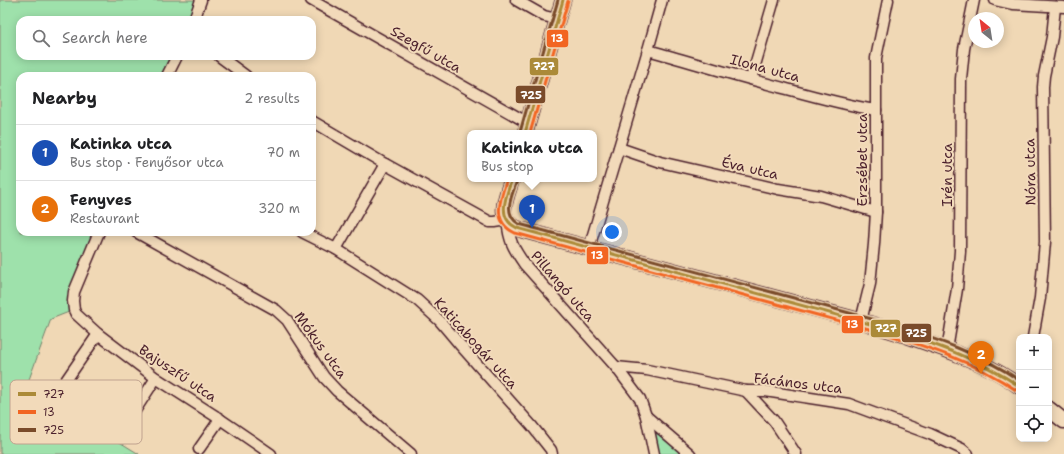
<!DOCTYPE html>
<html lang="en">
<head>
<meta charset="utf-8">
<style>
	body { margin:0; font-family:"Shantell Sans",sans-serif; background:#f2f2f2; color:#202124 }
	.controls { position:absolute; right:12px; bottom:12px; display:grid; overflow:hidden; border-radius:8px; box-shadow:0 2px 10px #0003 }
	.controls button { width:36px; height:36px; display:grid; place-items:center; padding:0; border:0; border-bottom:1px solid #e0e0e0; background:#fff; color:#202124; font:20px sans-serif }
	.compass { position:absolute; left:968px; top:12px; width:36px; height:36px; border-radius:50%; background:#fff; box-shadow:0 2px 10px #0003; rotate:330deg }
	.you { position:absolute; left:612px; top:232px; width:14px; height:14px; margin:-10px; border:3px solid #fff; border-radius:50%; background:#1a73e8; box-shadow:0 0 0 6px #1a73e833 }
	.badge { display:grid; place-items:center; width:26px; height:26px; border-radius:50%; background:#b45309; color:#fff; font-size:13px; font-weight:700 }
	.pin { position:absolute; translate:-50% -33px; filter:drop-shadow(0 1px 2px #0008) }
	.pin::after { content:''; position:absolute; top:21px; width:14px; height:12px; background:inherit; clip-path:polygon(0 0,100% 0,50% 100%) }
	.popup { position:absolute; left:467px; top:130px; width:130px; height:52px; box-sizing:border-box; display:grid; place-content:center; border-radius:8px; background:#fff; filter:drop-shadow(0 1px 3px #0005); font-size:13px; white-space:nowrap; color:#757577 }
	.popup b { font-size:15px; color:#202124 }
	.popup::after { content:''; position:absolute; left:50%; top:100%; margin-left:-8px; border:8px solid transparent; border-top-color:#fff }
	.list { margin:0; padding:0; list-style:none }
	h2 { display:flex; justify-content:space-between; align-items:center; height:52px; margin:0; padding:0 16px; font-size:17px }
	h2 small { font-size:13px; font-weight:400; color:#757577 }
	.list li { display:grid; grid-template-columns:26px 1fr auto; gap:12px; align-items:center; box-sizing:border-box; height:56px; padding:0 16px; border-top:1px solid #e0e0e0 }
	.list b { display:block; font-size:15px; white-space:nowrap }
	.list p { margin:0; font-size:13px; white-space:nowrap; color:#757577 }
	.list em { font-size:13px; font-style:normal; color:#757577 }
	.icon { flex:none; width:22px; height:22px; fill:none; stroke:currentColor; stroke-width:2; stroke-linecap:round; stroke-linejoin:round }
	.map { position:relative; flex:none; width:1064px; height:454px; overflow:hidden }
	.search { position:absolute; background:#fff; box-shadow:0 2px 10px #0003; left:16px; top:16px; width:300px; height:44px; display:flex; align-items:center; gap:10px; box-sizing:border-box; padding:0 14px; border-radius:12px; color:#757577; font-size:15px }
	.panel { position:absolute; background:#fff; box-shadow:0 2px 10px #0003; left:16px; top:72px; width:300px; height:164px; border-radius:12px }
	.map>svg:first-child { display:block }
</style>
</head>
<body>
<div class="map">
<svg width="1064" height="454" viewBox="0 0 1064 454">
	<rect width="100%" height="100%" fill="#f0d8b5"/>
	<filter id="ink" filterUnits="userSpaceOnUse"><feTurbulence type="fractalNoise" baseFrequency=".025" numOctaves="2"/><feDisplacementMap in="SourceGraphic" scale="8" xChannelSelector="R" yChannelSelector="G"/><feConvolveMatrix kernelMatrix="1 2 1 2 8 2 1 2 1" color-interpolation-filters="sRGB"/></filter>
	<g filter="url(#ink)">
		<g fill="#9ee1ab" stroke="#74806b">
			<polygon points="0,0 201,0 194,20 20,20 20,56 177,56 167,76 20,76 20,232 99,232 84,265 74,310 51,319 27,385 139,454 0,454"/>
			<polygon points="660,432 681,452 679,454 659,454 654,435"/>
		</g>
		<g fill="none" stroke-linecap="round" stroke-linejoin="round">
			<g stroke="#4a1f2b" stroke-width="13">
				<g id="street">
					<polyline points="311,0 528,123"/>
					<polyline points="516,0 544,16 557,19"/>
					<polyline points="995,0 1013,4 1064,7"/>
					<polyline points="194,20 201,0"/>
					<path d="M648,50C694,63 740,77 787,89C816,97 845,105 876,110"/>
					<polyline points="219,56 246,76"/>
					<polyline points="167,76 177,56"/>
					<polyline points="751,79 774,0"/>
					<path d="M312,121L385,164L490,222H495L507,220C509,241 513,248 525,265L616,367L640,399L646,416L654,454"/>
					<polyline points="619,148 660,162 778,189 821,196 876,212"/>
					<polyline points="99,232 74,292 73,301 74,310 76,314 98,334 156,378 220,419 271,454"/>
					<polyline points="136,232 276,310 287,320 324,377 337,391 411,454"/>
					<polyline points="302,232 336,249 417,300 440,321 461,346 532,426 551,450 552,454"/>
					<polyline points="589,248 648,50 662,0"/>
					<polyline points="336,249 385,164"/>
					<polyline points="861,321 870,284 874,244 876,212 876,58 888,0"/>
					<polyline points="1033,337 1040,298 1045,242 1043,87 1044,76 1052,37 1055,7"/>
					<polyline points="947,350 957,289 960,251 961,79 964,49 974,0"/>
					<polyline points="616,367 647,370 746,391 765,391 849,404 930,434 962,449 968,454"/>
					<polyline points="746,391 774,421 796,454"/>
					<polyline points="56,395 98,334"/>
					<polyline points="134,412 156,378"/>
					<polyline points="646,416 690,454"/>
					<polyline points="199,449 220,419"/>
				</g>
			</g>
			<g stroke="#4a1f2b" stroke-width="17">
				<g id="secondary">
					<polyline points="525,133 563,0"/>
					<path d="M512,179C508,193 496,216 513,226C515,228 519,229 522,230L861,321C888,329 915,338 942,348C971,359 994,368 1019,386"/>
					<polyline points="1049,409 1064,421"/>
				</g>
			</g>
			<use href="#street" stroke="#f2daba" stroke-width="10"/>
			<use href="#secondary" stroke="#f2daba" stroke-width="14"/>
			<g stroke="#f2daba" stroke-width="6">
				<g id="bus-1">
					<polyline points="525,133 563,0"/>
					<path d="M512,179C506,196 496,218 517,228L881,327C929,342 978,358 1019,386"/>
				</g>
			</g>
			<g stroke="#f2daba" stroke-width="6">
				<g id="bus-2">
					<polyline points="530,133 568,1"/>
					<path d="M507,179C500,199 491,222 515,233L880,332C927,347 975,362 1016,390"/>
				</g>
			</g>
			<g stroke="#f2daba" stroke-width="6">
				<g id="bus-3">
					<polyline points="520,132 558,0"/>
					<path d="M517,181C512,195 502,214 519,224L883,322C929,337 978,352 1019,380"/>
				</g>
			</g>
			<use href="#bus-1" stroke="#ab8a38" stroke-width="3"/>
			<use href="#bus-2" stroke="#f26522" stroke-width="3"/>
			<use href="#bus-3" stroke="#7a4b2a" stroke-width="3"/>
		</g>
	</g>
	<g text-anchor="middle" stroke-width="4" stroke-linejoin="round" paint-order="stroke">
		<g font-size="14" fill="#4a1f2b" stroke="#f2daba">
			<text transform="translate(426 49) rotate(30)" y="5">Szegfű utca</text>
			<text transform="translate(765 68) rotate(15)" y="5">Ilona utca</text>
			<text transform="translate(862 160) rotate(-90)" y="5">Erzsébet utca</text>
			<text transform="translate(750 168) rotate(13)" y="5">Éva utca</text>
			<text transform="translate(1030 172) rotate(-91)" y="5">Nóra utca</text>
			<text transform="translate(947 175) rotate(-90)" y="5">Irén utca</text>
			<text transform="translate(563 286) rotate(49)" y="5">Pillangó utca</text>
			<text transform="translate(476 343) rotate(48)" y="5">Katicabogár utca</text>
			<text transform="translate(321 345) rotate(54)" y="5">Mókus utca</text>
			<text transform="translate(178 373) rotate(34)" y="5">Bajuszfű utca</text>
			<text transform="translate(798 383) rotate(7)" y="5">Fácános utca</text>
		</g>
	</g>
	<rect x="10" y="380" width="132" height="64" rx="6" fill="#f2daba" stroke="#c0a28f" stroke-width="1"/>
	<rect x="18" y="392" width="18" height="4" fill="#ab8a38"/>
	<rect x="18" y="410" width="18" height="4" fill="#f26522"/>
	<rect x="18" y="428" width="18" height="4" fill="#7a4b2a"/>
	<g font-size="11" fill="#4a1f2b">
		<text x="43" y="398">727</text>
		<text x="43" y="416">13</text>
		<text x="43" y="434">725</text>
	</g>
	<g stroke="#f2daba" stroke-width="1.5">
		<rect x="546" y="29" width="23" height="19" rx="4" fill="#f26522"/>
		<rect x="529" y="57" width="30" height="19" rx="4" fill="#ab8a38"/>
		<rect x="515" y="85" width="31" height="19" rx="4" fill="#7a4b2a"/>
		<rect x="586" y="246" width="23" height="19" rx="4" fill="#f26522"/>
		<rect x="841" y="315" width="23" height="19" rx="4" fill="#f26522"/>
		<rect x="870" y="319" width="31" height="19" rx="4" fill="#ab8a38"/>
		<rect x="901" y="323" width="31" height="20" rx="4" fill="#7a4b2a"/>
	</g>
	<g font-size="11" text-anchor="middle" font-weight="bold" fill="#fff">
		<text x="557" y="42">13</text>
		<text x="544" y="70">727</text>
		<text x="531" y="99">725</text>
		<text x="597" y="259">13</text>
		<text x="852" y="328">13</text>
		<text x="886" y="332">727</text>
		<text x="916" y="337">725</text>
	</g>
</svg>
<div class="controls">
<button>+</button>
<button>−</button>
<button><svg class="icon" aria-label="locate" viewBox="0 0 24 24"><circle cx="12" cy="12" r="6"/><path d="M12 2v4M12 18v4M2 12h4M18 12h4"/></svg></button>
</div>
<svg class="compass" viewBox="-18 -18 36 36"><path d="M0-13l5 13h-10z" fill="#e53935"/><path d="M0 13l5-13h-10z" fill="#757577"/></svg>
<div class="you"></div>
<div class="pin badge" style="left:532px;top:228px;background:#1a4fb4">1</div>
<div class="popup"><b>Katinka utca</b>Bus stop</div>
<div class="pin badge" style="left:981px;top:374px;background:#e8710a">2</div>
<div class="search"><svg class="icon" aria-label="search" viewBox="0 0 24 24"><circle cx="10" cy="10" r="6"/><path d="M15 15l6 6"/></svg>Search here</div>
<section class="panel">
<h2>Nearby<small>2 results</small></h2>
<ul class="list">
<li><span class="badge" style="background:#1a4fb4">1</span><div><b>Katinka utca</b><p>Bus stop · Fenyősor utca</p></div><em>70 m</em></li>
<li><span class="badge" style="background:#e8710a">2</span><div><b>Fenyves</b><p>Restaurant</p></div><em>320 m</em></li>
</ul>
</section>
</div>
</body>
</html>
